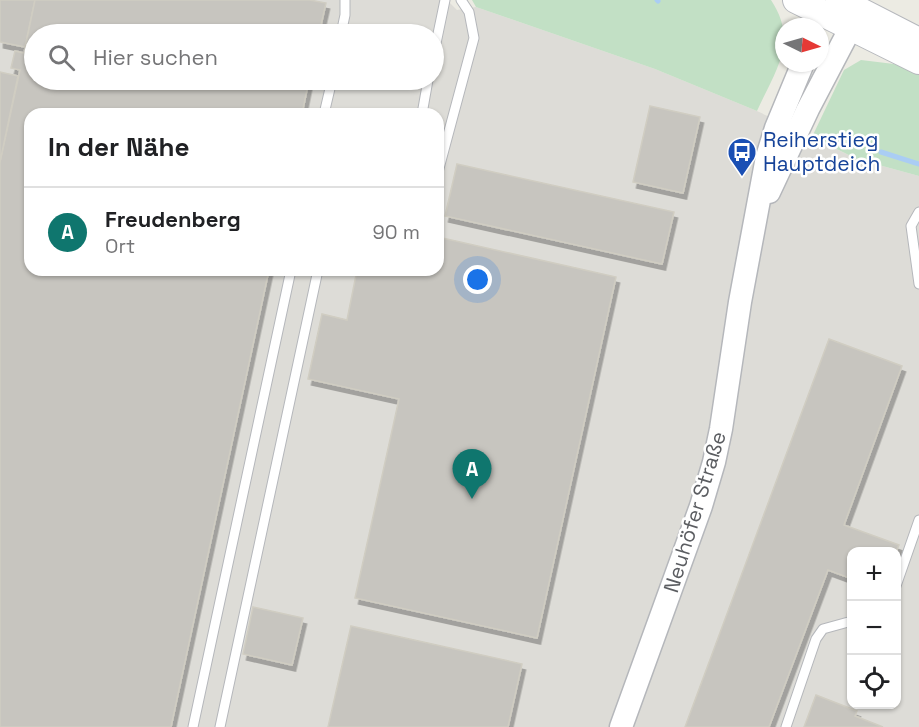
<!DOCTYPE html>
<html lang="de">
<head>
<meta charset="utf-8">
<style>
	body { margin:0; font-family:"Space Grotesk",sans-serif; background:#f2f2f2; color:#202124 }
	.controls { position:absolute; right:18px; bottom:18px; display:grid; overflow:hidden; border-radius:12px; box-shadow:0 2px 4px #0004 }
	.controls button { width:54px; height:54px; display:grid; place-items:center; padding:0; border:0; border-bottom:2px solid #e0e0e0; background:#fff; color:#202124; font:30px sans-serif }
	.compass { position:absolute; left:775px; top:18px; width:54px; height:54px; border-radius:50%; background:#fff; box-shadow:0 2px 4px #0004; rotate:95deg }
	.you { position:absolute; left:478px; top:280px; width:21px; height:21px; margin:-15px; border:4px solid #fff; border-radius:50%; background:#1a73e8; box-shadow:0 0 0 9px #1a73e833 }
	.badge { display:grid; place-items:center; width:39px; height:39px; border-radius:50%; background:#0f766e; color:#fff; font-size:20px; font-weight:700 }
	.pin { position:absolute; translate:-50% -50px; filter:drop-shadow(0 2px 3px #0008) }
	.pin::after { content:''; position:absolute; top:32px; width:21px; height:18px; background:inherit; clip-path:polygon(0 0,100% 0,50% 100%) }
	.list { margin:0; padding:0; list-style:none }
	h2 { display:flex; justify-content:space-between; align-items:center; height:78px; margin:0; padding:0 24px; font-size:26px }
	h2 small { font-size:20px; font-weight:400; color:#757577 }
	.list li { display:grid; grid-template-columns:39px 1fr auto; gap:18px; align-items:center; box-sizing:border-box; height:90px; padding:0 24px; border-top:2px solid #e0e0e0 }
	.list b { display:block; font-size:22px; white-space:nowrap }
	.list p { margin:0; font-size:20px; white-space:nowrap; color:#757577 }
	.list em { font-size:20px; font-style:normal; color:#757577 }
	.icon { flex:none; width:33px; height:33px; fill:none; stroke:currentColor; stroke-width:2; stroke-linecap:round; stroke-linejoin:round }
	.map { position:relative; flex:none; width:919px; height:727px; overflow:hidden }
	.search { position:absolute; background:#fff; box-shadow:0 2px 4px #0004; left:24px; top:24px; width:420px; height:66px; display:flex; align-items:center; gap:15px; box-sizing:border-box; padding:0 21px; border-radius:33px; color:#757577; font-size:22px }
	.panel { position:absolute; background:#fff; box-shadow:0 2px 4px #0004; left:24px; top:108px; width:420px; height:168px; border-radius:18px }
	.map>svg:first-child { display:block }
</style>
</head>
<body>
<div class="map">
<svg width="919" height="727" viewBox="0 0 919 727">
	<defs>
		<filter id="shadow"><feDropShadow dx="3.5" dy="6" stdDeviation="0" flood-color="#0004"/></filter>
	</defs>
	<rect width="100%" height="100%" fill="#ecebe3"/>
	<path fill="#dddcd7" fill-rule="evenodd" d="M0,0H447L457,10L476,7L655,69L757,111L857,159L919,176V727H0ZM34,34H434V80H34ZM30,114H438V270H30ZM852,552H896V704H852Z"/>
	<g fill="#c2e0c5">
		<path d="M472,0H771C799,42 775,71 757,111L655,69L476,7Z"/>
		<polygon points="861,60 894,64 919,74 919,176 857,159 812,137 844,70"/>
	</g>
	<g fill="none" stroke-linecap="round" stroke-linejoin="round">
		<g stroke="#aacdf4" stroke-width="5">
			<polyline points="657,0 658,1"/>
			<polyline points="881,152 919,164"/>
		</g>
	</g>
	<g fill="#c7c5bf" stroke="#d0cdc2" stroke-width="1.5" filter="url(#shadow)">
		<polygon points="0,0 35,0 25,47 0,42"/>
		<polygon points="35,0 310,0 326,3 319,34 34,34 34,80 309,80 302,114 30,114 30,270 269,270 171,727 0,727 0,162 20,70 11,68 15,51 24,53"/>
		<polygon points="0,72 18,76 0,162"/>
		<polygon points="650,106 700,117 683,193 633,182"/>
		<polygon points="457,164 674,212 662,264 445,216"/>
		<polygon points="438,237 616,277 537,638 355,598 399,399 308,379 322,314 347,320 357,270 438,270"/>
		<polygon points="829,339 902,366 844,525 899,545 896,552 852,552 852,579 828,570 769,727 685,727"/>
		<polygon points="253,607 303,618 292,665 243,654"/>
		<polygon points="351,626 522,664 508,727 328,727"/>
		<polygon points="816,695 857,711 855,716 883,727 804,727"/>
	</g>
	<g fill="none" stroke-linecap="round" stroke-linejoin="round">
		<g stroke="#b5b7bb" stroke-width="11">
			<g id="service">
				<polyline points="341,34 345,15 345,0"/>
				<polyline points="434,53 445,0"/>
				<polyline points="324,114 332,80"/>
				<polyline points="422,114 428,80"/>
				<polyline points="438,172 474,38 469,12 461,0"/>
				<polyline points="919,212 911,226 919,284"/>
				<polyline points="896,586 919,520"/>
				<polyline points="193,727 291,270"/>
				<polyline points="220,727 318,270"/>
				<polyline points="786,727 816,639 823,629 852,621"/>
			</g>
		</g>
		<g stroke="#b5b7bb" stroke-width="25">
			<g id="tertiary">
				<polyline points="769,192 808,109 851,27"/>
				<polyline points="621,727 701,506 714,462 721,429 740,302 767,157 776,128 803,63"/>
			</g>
		</g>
		<g stroke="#b6b8bd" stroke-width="28">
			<g id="secondary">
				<polyline points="796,0 919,61"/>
				<polyline points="839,0 919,41"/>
			</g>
		</g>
		<use href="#service" stroke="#fff" stroke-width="9"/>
		<use href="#tertiary" stroke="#fff" stroke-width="22"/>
		<use href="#secondary" stroke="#fff" stroke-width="26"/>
	</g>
	<defs>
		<g id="bus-pin" transform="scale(1.5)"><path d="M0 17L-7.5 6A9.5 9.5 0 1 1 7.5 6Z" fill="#1a4fb4" stroke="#fff"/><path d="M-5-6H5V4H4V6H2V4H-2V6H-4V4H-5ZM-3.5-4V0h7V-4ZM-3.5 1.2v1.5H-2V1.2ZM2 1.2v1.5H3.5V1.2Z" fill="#fff"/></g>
	</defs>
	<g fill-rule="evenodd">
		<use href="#bus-pin" x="742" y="152"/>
	</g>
	<g text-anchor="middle" stroke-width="5" stroke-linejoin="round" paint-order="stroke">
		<g font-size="21" fill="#164399" stroke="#fff" text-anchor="start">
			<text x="763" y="147">Reiherstieg<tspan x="763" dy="24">Hauptdeich</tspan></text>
		</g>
		<g font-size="21" fill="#5b5d61" stroke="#fff">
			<text transform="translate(695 512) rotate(-73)" y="7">Neuhöfer Straße</text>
		</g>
	</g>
</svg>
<div class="controls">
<button>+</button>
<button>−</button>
<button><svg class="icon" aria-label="locate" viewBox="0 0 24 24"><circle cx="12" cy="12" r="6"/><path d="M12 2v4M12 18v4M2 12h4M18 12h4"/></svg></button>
</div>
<svg class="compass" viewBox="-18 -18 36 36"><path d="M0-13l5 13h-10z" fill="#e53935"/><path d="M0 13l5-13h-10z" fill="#757577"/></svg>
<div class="you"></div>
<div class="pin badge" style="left:472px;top:499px">A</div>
<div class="search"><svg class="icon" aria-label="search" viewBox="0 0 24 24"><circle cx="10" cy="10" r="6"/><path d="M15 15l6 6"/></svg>Hier suchen</div>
<section class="panel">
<h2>In der Nähe<small></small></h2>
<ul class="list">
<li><span class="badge">A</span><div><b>Freudenberg</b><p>Ort</p></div><em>90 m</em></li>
</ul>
</section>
</div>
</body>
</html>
